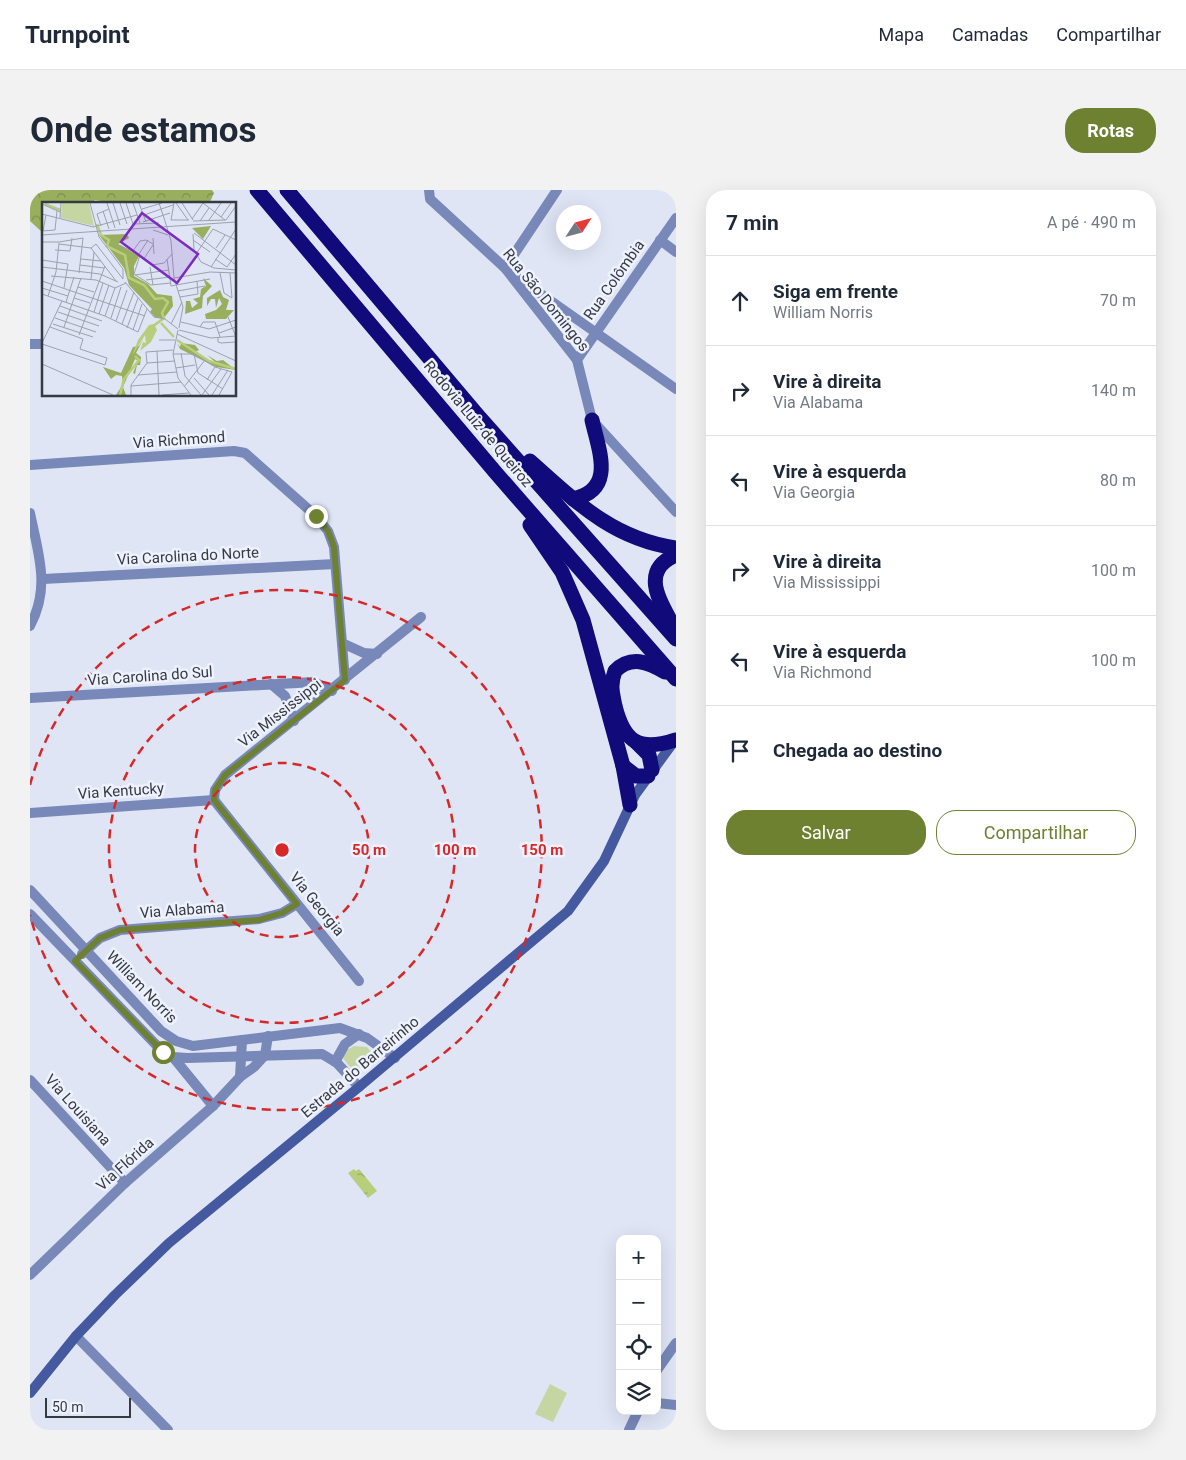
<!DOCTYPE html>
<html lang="pt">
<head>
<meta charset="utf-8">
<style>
	body { margin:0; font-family:Roboto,sans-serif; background:#f2f2f3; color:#1f2937 }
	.controls { position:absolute; right:15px; bottom:15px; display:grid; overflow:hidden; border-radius:10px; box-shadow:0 5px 20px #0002 }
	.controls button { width:45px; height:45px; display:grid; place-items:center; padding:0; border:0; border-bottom:1px solid #e0e1e3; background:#fff; color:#1f2937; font:25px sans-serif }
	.compass { position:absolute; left:526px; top:15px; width:45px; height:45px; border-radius:50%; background:#fff; box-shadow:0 5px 20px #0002; rotate:54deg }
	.scale { position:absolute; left:15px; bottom:12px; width:86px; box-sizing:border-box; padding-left:5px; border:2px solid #373a40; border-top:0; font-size:14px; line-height:18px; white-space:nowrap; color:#373a40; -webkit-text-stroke:4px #eef2ff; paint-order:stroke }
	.stop { position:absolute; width:15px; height:15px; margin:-11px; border:4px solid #6d8131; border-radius:50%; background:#fff }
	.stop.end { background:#6d8131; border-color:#fff; box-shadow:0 1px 5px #0008 }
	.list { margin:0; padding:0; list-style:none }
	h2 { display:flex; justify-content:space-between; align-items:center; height:65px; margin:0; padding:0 20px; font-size:21px }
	h2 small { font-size:16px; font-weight:400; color:#747a83 }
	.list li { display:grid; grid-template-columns:32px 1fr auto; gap:15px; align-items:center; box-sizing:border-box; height:90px; padding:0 20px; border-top:1px solid #e0e1e3 }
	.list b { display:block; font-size:19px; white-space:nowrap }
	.list p { margin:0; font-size:16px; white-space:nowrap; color:#747a83 }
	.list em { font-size:16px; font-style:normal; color:#747a83 }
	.actions { display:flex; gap:10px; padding:15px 20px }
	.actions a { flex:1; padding:11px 0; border:1px solid #6d8131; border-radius:20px; text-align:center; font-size:18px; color:#6d8131 }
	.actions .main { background:#6d8131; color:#fff }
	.icon { flex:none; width:28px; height:28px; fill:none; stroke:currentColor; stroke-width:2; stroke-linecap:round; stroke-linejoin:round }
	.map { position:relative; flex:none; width:646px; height:1240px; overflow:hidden; border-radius:20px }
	header { display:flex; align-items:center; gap:30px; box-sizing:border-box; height:70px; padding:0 25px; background:#fff; border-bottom:1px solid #e0e1e3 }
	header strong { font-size:24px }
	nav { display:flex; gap:28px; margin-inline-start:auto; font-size:18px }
	.intro { display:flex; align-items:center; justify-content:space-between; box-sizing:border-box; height:120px; padding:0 30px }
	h1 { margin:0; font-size:35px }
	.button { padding:12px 22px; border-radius:20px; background:#6d8131; color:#fff; font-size:18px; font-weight:700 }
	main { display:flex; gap:30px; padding:0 30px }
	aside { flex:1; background:#fff; border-radius:20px; box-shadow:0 5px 20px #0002 }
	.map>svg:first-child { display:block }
</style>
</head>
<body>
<header>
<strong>Turnpoint</strong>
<nav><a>Mapa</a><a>Camadas</a><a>Compartilhar</a></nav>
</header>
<div class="intro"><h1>Onde estamos</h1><a class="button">Rotas</a></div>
<main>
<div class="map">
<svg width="646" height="1240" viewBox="0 0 646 1240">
	<defs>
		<pattern id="forest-crowns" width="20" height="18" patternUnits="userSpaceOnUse" patternTransform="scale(1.25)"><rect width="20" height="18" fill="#99af5d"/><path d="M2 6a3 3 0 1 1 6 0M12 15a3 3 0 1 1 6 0" fill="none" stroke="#7e8f4e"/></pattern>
		<pattern id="water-ripples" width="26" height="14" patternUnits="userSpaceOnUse" patternTransform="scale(1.25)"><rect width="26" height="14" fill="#b7ce7b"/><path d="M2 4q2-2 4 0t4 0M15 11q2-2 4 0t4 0" fill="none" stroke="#96a866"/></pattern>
	</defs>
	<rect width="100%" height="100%" fill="#dfe5f5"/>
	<polygon fill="url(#forest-crowns)" points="0,0 182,0 184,3 179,14 89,14 65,10 61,14 14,14 14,44 0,31"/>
	<g fill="#c6d6a2">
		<polygon points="324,856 337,857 344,866 336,877 326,879 319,876 313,868 315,861"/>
		<polygon points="520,1194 537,1203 523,1232 505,1224"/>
	</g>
	<polygon fill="url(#water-ripples)" points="324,979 326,981 329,979 347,1001 338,1008 318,983"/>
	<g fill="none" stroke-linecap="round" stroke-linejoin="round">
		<g stroke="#7788b9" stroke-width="10">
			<polyline points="399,0 400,9 475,78 547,170 562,230 646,322"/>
			<polyline points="630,50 646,62"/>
			<polyline points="475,78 527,0"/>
			<polyline points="484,85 646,199"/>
			<polyline points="0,154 14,154"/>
			<polyline points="547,170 646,28"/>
			<polyline points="0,275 204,261 215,263 286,326 298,341 304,357 315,490"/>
			<path d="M0,323C8,363 21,397 0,436"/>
			<polyline points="13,389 305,374"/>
			<polyline points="312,453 334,463 347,464"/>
			<polyline points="241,494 255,506 264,531"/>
			<polyline points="0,508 284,492 302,501"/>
			<polyline points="184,610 185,600 195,585 391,427"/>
			<polyline points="184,610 329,791"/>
			<polyline points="0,623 184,610"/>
			<polyline points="0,700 131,841 146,851 163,856 310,838 337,848 365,868"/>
			<polyline points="0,724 133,862 143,867 157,868 292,864 307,873 329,897"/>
			<polyline points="52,764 70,748 90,740 229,729 252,723 267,714"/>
			<polyline points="143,867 183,916"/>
			<polyline points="305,872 315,854 329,844"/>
			<polyline points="210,887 212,850"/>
			<polyline points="0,890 95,993"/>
			<polyline points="0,1085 95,993 183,916 210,887 224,877 235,865 238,846"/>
			<polyline points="46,1146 138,1240"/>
			<polyline points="627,1180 646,1153"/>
			<polyline points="627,1213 646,1215"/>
			<polyline points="599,1240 608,1221"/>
		</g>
		<polyline stroke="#4459a0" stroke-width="10" points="0,1203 46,1146 85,1105 139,1053 329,897 538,721 574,671 605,605 645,550"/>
		<g stroke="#100a7a" stroke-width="15">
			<polyline points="227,0 466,283 646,489"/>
			<polyline points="257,0 450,228 646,449"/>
			<path d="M500,271C546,312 583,349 646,358"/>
			<path d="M543,309C586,300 569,261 562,230"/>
			<polyline points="500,335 532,382 553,430 593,576 600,615"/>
			<path d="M643,435C629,411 610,380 646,365"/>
			<path d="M635,482C618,472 601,465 585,481C580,494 582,502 585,516C594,552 609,562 645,550"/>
			<polyline points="606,552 619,565 622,580"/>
			<polyline points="593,576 606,586 618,586"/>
		</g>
	</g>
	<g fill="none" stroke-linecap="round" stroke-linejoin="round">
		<polyline stroke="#6d8131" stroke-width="6" points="133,862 45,771 70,748 90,740 229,730 252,723 267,714 184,610 185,600 195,585 315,490 304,357 298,341 286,326"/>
	</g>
	<g fill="none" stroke="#d62828" stroke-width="2.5" stroke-dasharray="9 6">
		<circle cx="252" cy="660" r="87"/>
		<circle cx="252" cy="660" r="173"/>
		<path d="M0 595A260 260 0 1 1 0 725"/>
	</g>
	<g text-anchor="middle" stroke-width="5" stroke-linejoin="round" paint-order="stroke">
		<g font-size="15" fill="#373a40" stroke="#eef2ff">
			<text transform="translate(584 90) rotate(-55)" y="5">Rua Colômbia</text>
			<text transform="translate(516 110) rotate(51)" y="5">Rua São Domingos</text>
			<text transform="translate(448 234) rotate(50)" y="5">Rodovia Luiz de Queiroz</text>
			<text transform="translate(149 250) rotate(-4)" y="5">Via Richmond</text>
			<text transform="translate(158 366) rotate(-3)" y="5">Via Carolina do Norte</text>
			<text transform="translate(120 486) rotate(-4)" y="5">Via Carolina do Sul</text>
			<text transform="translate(250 523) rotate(-38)" y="5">Via Mississippi</text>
			<text transform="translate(91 601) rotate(-4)" y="5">Via Kentucky</text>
			<text transform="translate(287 714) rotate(51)" y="5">Via Georgia</text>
			<text transform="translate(152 720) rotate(-4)" y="5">Via Alabama</text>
			<text transform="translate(112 797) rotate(46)" y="5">William Norris</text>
			<text transform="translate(330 877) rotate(-40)" y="5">Estrada do Barreirinho</text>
			<text transform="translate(48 920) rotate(48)" y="5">Via Louisiana</text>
			<text transform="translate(95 974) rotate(-42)" y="5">Via Flórida</text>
		</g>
	</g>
	<g transform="translate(12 12)">
		<rect width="194" height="194" fill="#dfe5f5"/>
		<path d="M20,1H47L52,24L19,16Z" fill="#c6d6a2"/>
		<path d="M169,24L161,37L150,26ZM85,32L87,36L76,42L97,54L92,64V74L106,82L115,92L130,94L131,104L122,116H114L108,110L110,107L87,83L82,66L57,33ZM161,76L170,84L161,94L160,106L143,112L144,99H148L150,106L156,101L151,97L158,95L159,87L164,84ZM178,88L181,95L187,98L184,108H192L184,117H164L163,112L174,108L180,102L177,96L174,106L173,97H169L165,104V96ZM102,136L94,151L99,155L98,163H95L93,172L91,171L96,159L93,157L81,185L84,193H74L81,182L80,174L74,173L69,177L61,165L79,171L91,145L97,144ZM135,141L138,145L139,141L153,143L157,148L153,150L167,160L172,159L165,153L175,159L181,158L194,168L174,165L138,147Z" fill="#99af5d"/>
		<path d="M112,122L115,128L109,140L98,149L101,140L104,141L103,133L90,154L96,138L107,123Z" fill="#b7ce7b"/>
		<path fill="none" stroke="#b7ce7b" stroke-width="2.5" d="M3,2L18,8M55,22L59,33L67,38L65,44L83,53L87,76L102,83L113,97L121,96L126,100L120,111L122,116L110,125M119,121L132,135M135,138L167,159L194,167M78,193L82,177L97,158L93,154"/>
		<path fill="none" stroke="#9ca1ad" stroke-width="1" d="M48,1L57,35L81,67V77M65,1L73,26M71,1L78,23M78,1L85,22M84,1L91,22L117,21M91,1L98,21M97,1L104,20M117,1L123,19M134,1L146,18M140,1L151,18M161,1L183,18M0,2L18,10M100,7L120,1M61,9L67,27M0,12L51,25L95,13M102,13L131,3M179,15L189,1M18,16L19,1M150,17L161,1M129,18L132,1M129,18H147M167,18L179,1M123,19L129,39L132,76L141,105L137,126M151,19L184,18L194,4M158,19L167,6M101,20L128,11M59,24L55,12L67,7M111,28L126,33M0,29L13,28L15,9M1,29L4,13M152,31L194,63M151,32L152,48L159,60L172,66L194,68M0,33L194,20M111,36L112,52M151,38L168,50M0,40H17M17,40L41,36L37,71M17,42L49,46L54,42L81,77M77,43L98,53L92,72L109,83M49,46L74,79M174,46L183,33M13,48L28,49L30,36M91,49L98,39L104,38L111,42M97,52L106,38M154,52L171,27L194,38M39,57L59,59M125,57L129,84L134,83M173,57L185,65L194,52M0,58L26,62L22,86M101,58L111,43M38,63L62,66M110,63L122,61L130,52M0,65L58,72L76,80M108,65L111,83M169,65L194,27M178,71L182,91L190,96L188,71M93,73L127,68M9,74L54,78L73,86L84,81M132,76L168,70L194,71M49,77L52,50M104,78L128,75M0,79L103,114M83,80L112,115L123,117L136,127M109,83L129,81M134,83L168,77M36,85L52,90M0,86L26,94M136,89L163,84M0,92L63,114L96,130L105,107M6,94L14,70L17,41M138,95L156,92L155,79M32,96L48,101M24,100L32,75M18,104L60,119M16,110L57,124M52,110L61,81M57,112L67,83M63,114L73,86M186,115L194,135M13,116L54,130M69,116L79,85M74,119L85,88M139,120L167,127L194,118M11,122L51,135M80,122L92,90M129,122L140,100M22,125L39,76M158,125L161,120H173L178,135M85,126L96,96M91,128L100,102M136,128L131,152L136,176L149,193M137,128L169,136L194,134M177,131L194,125M135,132L194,159M37,133L63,64M176,136V140L179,141L194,140M117,138H133M0,141L20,99M0,142L63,163L65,156L38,147L41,137L8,125M115,149L117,193M139,151L143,174L159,193M131,152H152L173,165L190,170L177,193M152,152L156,171L181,187M105,161L133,159M0,162L71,193M134,166L153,163M96,173L135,170M152,176L167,193M165,178L173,165M89,184L139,180M142,185L163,158M89,193V183L105,161L104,150L131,148M120,193L147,191M160,193L179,167M170,193L186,168"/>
		<path fill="#7b2cbf" fill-opacity="0.15" stroke="#7b2cbf" stroke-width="2.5" d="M100,11L156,52L135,81L79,40Z"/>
		<rect width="194" height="194" fill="none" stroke="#373a40" stroke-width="2.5"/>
	</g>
	<circle cx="252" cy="660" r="8" fill="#d62828" stroke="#eef2ff" stroke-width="2.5"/>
	<g font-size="15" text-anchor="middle" font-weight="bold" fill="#d62828" stroke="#eef2ff" stroke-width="5" stroke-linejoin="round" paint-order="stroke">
		<text x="339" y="665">50 m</text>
		<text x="425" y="665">100 m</text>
		<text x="512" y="665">150 m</text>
	</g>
</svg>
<div class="controls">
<button>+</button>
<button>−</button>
<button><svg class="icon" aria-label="locate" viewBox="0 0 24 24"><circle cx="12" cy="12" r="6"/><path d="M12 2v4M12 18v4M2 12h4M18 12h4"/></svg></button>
<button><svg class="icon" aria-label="layers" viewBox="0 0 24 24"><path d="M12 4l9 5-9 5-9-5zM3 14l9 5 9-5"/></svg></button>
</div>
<svg class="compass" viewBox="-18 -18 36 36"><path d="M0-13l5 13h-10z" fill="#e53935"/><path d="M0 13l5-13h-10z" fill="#747a83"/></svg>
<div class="scale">50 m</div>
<div class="stop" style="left:133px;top:862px"></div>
<div class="stop end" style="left:286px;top:326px"></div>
</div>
<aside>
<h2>7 min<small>A pé · 490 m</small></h2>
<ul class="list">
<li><svg class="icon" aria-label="ahead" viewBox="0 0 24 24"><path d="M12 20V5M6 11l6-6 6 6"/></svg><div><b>Siga em frente</b><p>William Norris</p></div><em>70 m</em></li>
<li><svg class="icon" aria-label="right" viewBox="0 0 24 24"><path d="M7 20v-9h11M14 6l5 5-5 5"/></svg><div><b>Vire à direita</b><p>Via Alabama</p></div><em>140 m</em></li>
<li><svg class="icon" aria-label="left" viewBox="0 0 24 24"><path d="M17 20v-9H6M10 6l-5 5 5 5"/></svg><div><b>Vire à esquerda</b><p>Via Georgia</p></div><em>80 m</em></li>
<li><svg class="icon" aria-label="right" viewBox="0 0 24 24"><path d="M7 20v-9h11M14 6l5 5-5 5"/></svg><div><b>Vire à direita</b><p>Via Mississippi</p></div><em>100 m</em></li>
<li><svg class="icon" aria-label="left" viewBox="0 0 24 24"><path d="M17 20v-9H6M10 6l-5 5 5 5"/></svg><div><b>Vire à esquerda</b><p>Via Richmond</p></div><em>100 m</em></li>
<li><svg class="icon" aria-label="arrive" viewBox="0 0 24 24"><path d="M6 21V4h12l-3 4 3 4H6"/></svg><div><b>Chegada ao destino</b></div></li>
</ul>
<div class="actions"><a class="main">Salvar</a><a>Compartilhar</a></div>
</aside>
</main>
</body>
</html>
